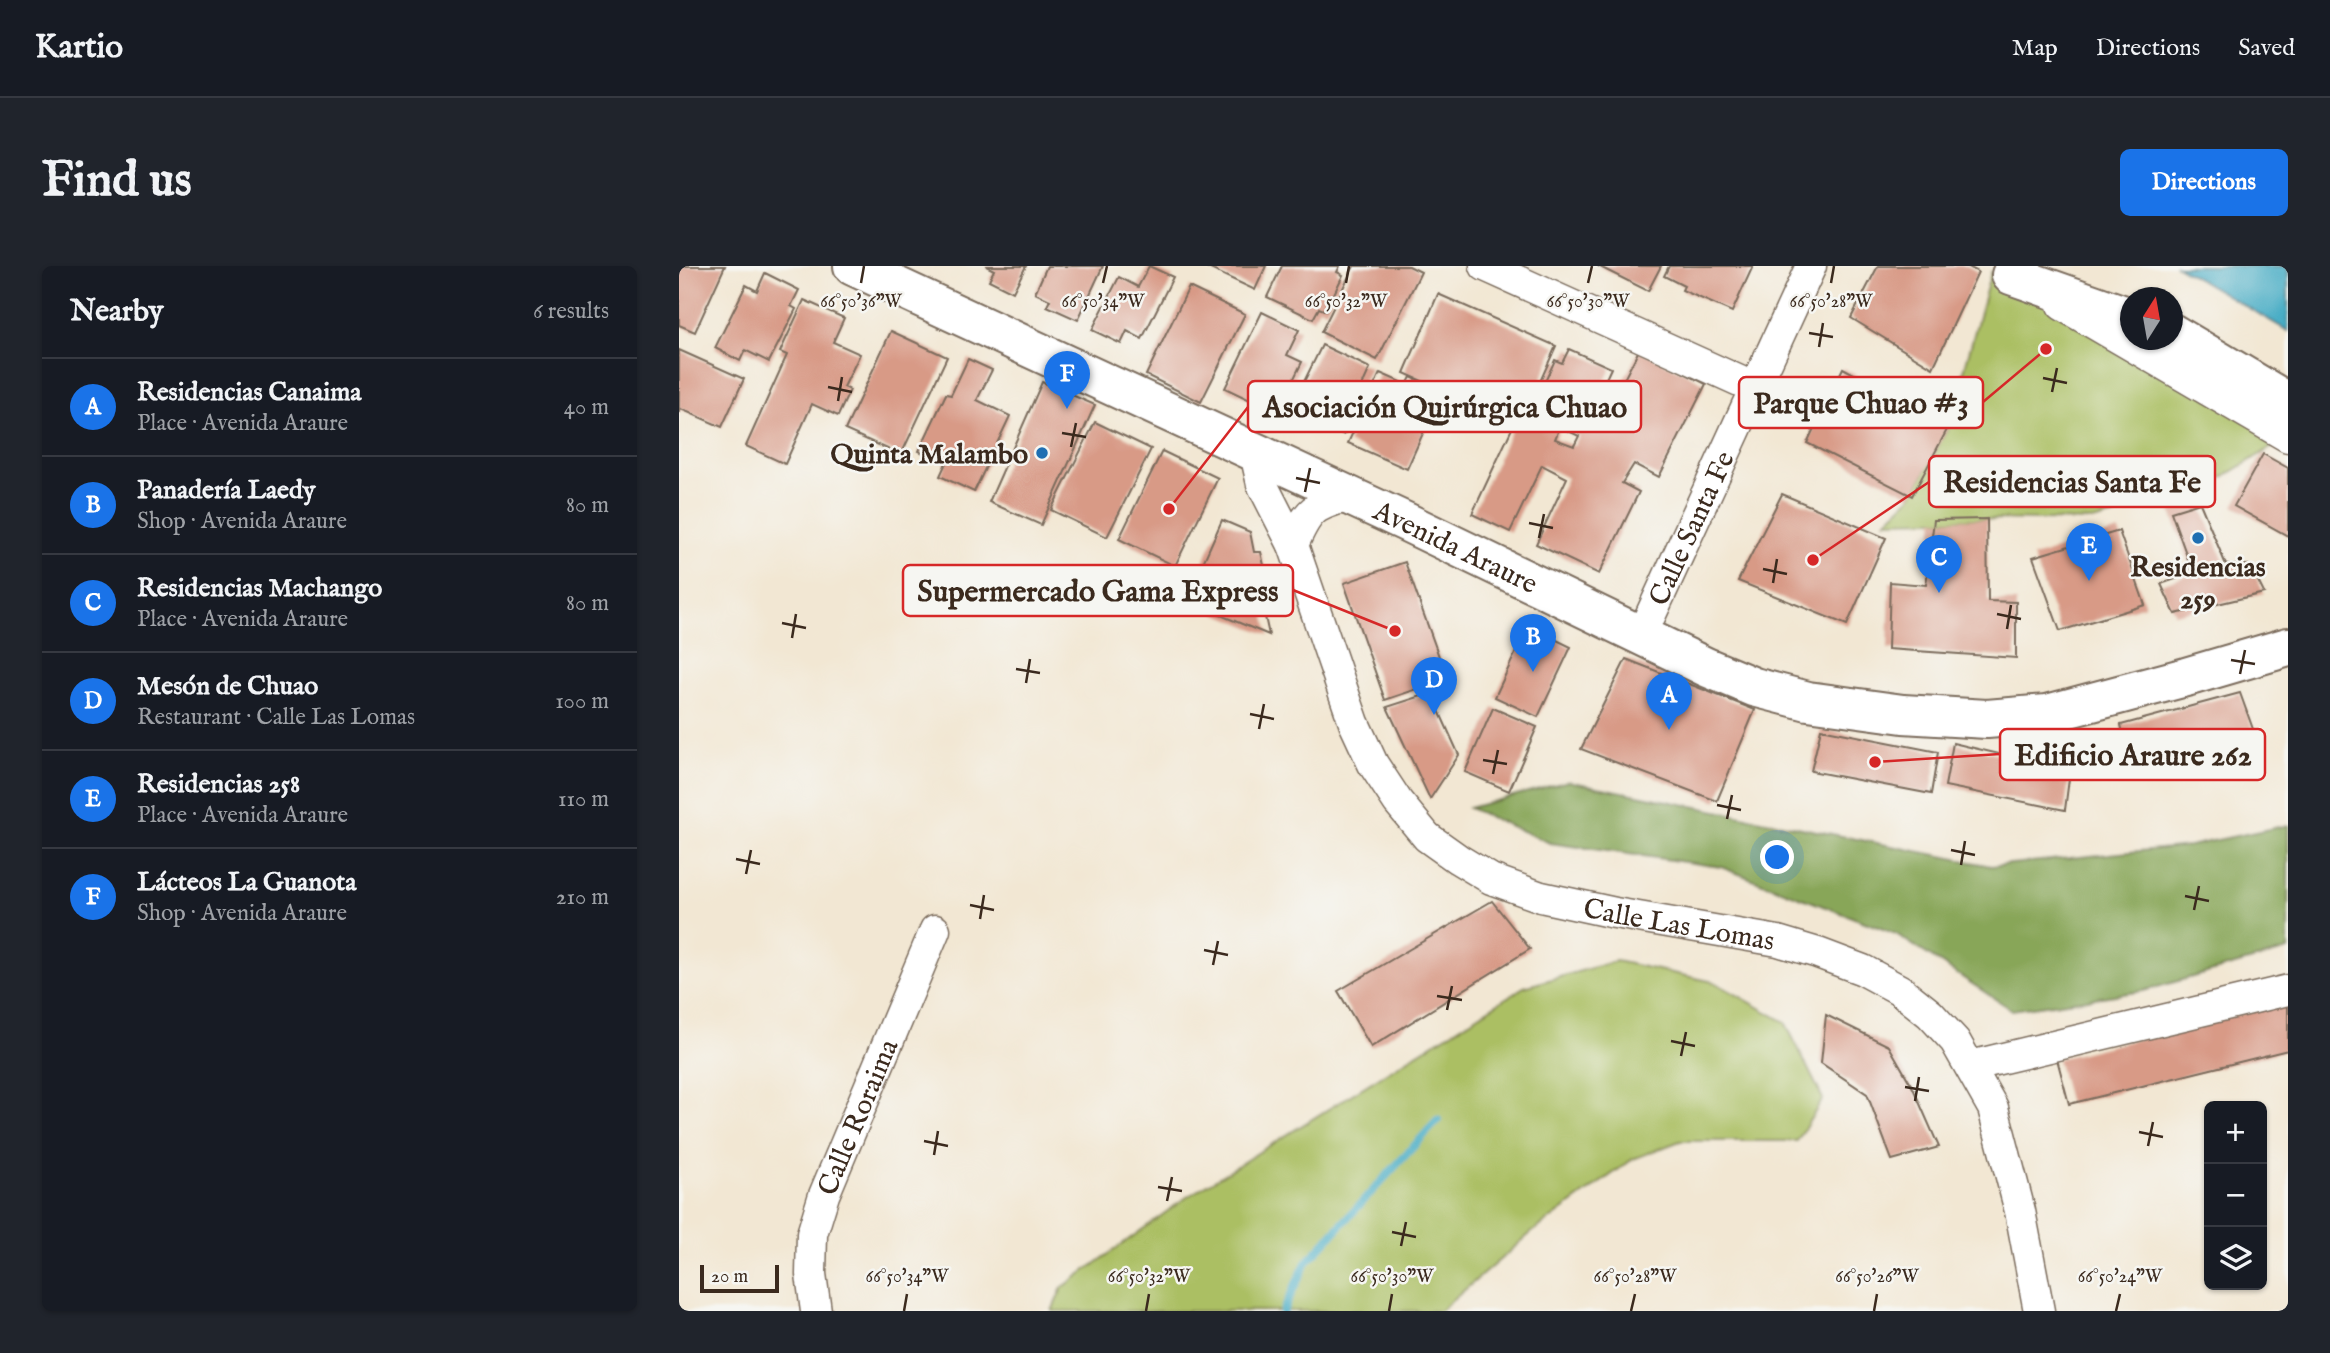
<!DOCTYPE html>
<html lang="en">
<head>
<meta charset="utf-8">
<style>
	body { margin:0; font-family:"IM FELL English",serif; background:#20242c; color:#f1f3f6 }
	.controls { position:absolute; right:21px; bottom:21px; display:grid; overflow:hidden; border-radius:10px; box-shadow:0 2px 5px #0004 }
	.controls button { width:63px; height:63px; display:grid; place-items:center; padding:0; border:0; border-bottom:2px solid #363941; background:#171b24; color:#f1f3f6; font:35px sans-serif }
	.compass { position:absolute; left:1441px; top:21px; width:63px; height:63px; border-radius:50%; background:#171b24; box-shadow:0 2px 5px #0004; rotate:11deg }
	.scale { position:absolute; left:21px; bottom:18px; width:79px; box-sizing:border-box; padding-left:7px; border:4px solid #3b2a1e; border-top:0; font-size:19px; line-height:24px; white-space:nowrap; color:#3b2a1e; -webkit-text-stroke:5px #f6f6f2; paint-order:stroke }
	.you { position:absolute; left:1099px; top:592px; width:24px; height:24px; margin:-18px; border:5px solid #fff; border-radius:50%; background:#1a73e8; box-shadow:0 0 0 10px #1a73e833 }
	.badge { display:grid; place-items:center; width:46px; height:46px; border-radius:50%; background:#1a73e8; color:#fff; font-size:23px; font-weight:700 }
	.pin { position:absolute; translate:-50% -58px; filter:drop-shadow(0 2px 4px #0008) }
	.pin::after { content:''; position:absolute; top:37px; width:24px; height:21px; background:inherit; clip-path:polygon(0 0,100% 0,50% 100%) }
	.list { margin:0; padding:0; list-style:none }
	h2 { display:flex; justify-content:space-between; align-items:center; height:91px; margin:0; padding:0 28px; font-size:30px }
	h2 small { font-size:23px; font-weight:400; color:#9ea1a6 }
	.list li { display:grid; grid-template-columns:46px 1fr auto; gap:21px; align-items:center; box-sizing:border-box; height:98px; padding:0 28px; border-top:2px solid #363941 }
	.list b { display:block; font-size:26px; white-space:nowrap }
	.list p { margin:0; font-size:23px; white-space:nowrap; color:#9ea1a6 }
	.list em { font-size:23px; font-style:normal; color:#9ea1a6 }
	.icon { flex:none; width:38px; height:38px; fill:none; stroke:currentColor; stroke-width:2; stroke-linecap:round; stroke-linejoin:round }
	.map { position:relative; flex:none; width:1609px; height:1045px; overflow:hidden; border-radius:10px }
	header { display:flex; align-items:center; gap:42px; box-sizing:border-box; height:98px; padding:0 35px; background:#171b24; border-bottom:2px solid #363941 }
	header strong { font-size:33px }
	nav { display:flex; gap:38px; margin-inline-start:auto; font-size:24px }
	.intro { display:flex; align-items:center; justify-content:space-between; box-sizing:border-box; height:168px; padding:0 42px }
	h1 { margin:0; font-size:49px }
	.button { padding:18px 32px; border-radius:10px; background:#1a73e8; color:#fff; font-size:24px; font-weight:700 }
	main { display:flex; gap:42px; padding:0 42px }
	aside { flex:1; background:#171b24; border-radius:10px; box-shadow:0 2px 5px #0004 }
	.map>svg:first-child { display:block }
</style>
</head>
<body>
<header>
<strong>Kartio</strong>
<nav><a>Map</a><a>Directions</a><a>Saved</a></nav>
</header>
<div class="intro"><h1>Find us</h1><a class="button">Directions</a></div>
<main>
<aside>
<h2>Nearby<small>6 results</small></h2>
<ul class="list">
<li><span class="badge">A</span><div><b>Residencias Canaima</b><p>Place · Avenida Araure</p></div><em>40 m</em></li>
<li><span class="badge">B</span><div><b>Panadería Laedy</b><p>Shop · Avenida Araure</p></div><em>80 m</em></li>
<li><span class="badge">C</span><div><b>Residencias Machango</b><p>Place · Avenida Araure</p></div><em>80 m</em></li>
<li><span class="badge">D</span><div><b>Mesón de Chuao</b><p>Restaurant · Calle Las Lomas</p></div><em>100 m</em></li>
<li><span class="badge">E</span><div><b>Residencias 258</b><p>Place · Avenida Araure</p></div><em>110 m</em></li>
<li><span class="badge">F</span><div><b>Lácteos La Guanota</b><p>Shop · Avenida Araure</p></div><em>210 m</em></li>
</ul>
</aside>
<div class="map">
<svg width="1609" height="1045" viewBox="0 0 1609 1045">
	<rect width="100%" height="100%" fill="#f6f6f2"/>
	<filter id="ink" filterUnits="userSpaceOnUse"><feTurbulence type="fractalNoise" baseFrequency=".0143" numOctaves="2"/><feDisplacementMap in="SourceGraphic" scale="14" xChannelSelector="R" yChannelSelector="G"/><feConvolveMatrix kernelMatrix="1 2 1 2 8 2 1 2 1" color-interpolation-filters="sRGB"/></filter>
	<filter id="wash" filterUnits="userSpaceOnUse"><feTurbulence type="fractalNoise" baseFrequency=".00686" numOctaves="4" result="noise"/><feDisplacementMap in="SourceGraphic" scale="28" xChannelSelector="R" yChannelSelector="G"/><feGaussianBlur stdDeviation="1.57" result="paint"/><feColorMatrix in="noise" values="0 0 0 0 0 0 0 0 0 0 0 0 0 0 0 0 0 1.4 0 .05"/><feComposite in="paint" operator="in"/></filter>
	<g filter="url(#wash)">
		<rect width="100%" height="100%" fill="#f2e7d3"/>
		<g fill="#abbf63" stroke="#737440" stroke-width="2">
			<polygon points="1312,6 1603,175 1520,226 1414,255 1308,253 1207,255 1233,230 1270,160"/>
			<polygon points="937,695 1035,716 1106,756 1144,833 1118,875 1001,875 954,893 852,967 761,1045 373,1045 383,1022 508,931 845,721"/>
		</g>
		<polygon fill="#88a659" stroke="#62683c" stroke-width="2" points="889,515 1312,600 1510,580 1609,559 1609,684 1464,725 1333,744 1217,668 1042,601 871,577 790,542"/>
		<polygon fill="#45abc4" stroke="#406a71" stroke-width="2" points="1498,0 1609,0 1609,65"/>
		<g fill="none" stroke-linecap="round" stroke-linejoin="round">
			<polyline stroke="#45abc4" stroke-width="8" points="604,1045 627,997 759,854"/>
		</g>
		<g id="blocks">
			<g fill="#d89a86" fill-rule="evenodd">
				<polygon points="0,0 46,0 16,66 0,59"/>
				<polygon points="307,0 347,0 334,26 310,14 315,4"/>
				<polygon points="368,0 424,0 399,54 368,40 371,34 356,27"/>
				<polygon points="470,0 494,11 463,73 448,65 442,78 413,64 440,11 459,21"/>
				<polygon points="525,0 587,0 576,24"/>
				<polygon points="603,0 661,0 658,6 664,9 647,45 640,42 634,53 588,31"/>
				<polygon points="675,0 730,0 742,6 698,94 642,66"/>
				<polygon points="919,0 982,0 969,25"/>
				<polygon points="990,0 1074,0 1053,46 1003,24 1005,20 985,10"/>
				<polygon points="1199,0 1288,0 1299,6 1254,102 1172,52"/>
				<polygon points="86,7 120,24 112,40 117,43 90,96 66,84 61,95 36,82 67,19 78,25"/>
				<polygon points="510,21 566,48 522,136 467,109"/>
				<path d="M759,28L877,80L842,158L846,159L876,94L883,97L890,83L932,102L905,160L918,166L960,84L1027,118L980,211L955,198L943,217L960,226L920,308L857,278L888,212L863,199L831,266L793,248L836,156L725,107ZM881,161L900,170L895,180L876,173Z"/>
				<polygon points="125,34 165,52 154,76 181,88 165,121 171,124 159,150 133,138 106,198 67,180 108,89 101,86"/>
				<polygon points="583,46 620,64 608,89 623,96 598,147 546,122"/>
				<polygon points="212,65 268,91 222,189 166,164"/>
				<polygon points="643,79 691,102 682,122 687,125 665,169 612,142"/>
				<polygon points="0,84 65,113 43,161 2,143 0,147"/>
				<polygon points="289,93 313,104 298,134 331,150 295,226 261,210 267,197 240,185 267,128 272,129"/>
				<polygon points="1164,102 1270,160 1233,230 1128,177"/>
				<polygon points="701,107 728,119 732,111 763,125 728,203 669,177"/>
				<polygon points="363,116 416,139 362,259 310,236"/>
				<polygon points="416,156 472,183 428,271 372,244"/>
				<polygon points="483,185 539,212 496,300 440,273"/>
				<polygon points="1584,188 1609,202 1609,270 1555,240"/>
				<polygon points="1103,228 1207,272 1168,359 1059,315"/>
				<polygon points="1521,237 1547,299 1571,299 1585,327 1496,348 1482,318 1514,307 1492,246"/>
				<polygon points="1308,253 1309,335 1337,336 1337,392 1209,383 1211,316 1247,319 1255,254"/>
				<polygon points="543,254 571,266 575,286 582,286 591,326 581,328 590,369 507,335"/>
				<polygon points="1440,265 1466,339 1381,365 1354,291"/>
				<polygon points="726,296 768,413 706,434 665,317"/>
				<polygon points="849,360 892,381 859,451 816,431"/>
				<polygon points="947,393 1076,444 1038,535 902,483"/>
				<polygon points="752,427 780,489 751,533 708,441"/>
				<polygon points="1561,427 1579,477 1456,514 1442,459"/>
				<polygon points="814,442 858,461 830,525 786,506"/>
				<polygon points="1142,463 1259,486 1252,528 1132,505"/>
				<polygon points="1274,477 1391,505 1386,544 1266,520"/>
				<polygon points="813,635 851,683 692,781 659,725"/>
				<polygon points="1609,736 1609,784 1390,838 1378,793"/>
				<polygon points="1147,749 1210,780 1234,822 1260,881 1213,894 1188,828 1142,797"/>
			</g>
		</g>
	</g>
	<g filter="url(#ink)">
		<use href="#blocks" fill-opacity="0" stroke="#7b6c5d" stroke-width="2"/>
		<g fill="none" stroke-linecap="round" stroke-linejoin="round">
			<g stroke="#7b6c5d" stroke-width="33">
				<g id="street">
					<polyline points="806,0 1076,122"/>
					<polyline points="1383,39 1609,171"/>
					<path id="s1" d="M576,187L583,218L614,279L675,457L694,498L719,536L748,571L779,593L812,613L862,631L936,647L1099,675L1139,687L1184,704L1221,724L1251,748L1276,775L1314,842L1341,945L1360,1045"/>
					<path d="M614,279C629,244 634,239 672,230"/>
					<path id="s2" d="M962,370L1132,0"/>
					<polyline points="1291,800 1609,724"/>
					<path id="s3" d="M137,1045L132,1008L133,968L145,929L256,664"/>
				</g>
			</g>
			<g stroke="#7b6c5d" stroke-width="42">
				<g id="secondary">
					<path id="s4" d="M174,0L727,256L1027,401L1075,421L1129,435L1224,448L1308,453L1368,448L1507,411L1609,381"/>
					<polyline points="1332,9 1451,51"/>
					<polyline points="1493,67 1609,136"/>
				</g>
			</g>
			<use href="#street" stroke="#fff" stroke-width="30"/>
			<use href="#secondary" stroke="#fff" stroke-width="38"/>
		</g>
	</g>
	<path fill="none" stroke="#3b2a1e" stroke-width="2.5" d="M182,17L185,0M424,17L428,0M667,17L670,0M909,17L913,0M1152,17L1155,0M1130,67L1154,71M1140,81L1144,57M1364,112L1388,117M149,121L173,126M1373,126L1378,102M159,135L163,111M383,167L407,171M392,181L397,157M617,212L641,217M626,226L631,202M850,257L874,262M860,272L865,248M1084,303L1108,308M1094,317L1098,293M1318,348L1342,353M103,357L127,362M1328,363L1332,339M113,372L117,348M1552,394L1576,398M337,403L361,407M1561,408L1566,384M347,417L351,393M571,448L595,453M580,463L585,438M804,494L828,498M814,508L819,484M1038,539L1062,544M1048,553L1053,529M1272,584L1296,589M57,593L81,598M1282,599L1286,575M67,608L72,584M1506,630L1530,635M291,639L315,644M1515,644L1520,620M301,653L305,629M525,684L549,689M534,699L539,675M758,730L783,734M768,744L773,720M992,775L1016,780M1002,790L1007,766M1226,821L1250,825M1236,835L1240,811M1460,866L1484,871M245,875L269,880M1469,880L1474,856M255,889L259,865M479,921L503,925M488,935L493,911M713,966L737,971M722,980L727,956M225,1045L228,1028M467,1045L470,1028M710,1045L713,1028M952,1045L956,1028M1195,1045L1198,1028M1437,1045L1441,1028"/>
	<g fill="#1f6fb2" stroke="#f6f6f2" stroke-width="2.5">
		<circle cx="363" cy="187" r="7"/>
		<circle cx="1519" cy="272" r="7"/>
	</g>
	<g text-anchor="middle" stroke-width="5" stroke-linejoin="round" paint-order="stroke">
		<g font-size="28" font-weight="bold" fill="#3b2a1e" stroke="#f6f6f2" text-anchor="end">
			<text x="349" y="197">Quinta Malambo</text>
			<text x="1519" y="310" text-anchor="middle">Residencias<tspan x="1519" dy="32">259</tspan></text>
		</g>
		<g font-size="28" fill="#3b2a1e" stroke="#f6f6f2">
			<text dy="10" stroke="none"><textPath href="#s2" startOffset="119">Calle Santa Fe</textPath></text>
			<text dy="10" stroke="none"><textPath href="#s4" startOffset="665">Avenida Araure</textPath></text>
			<text dy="10" stroke="none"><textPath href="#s1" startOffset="695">Calle Las Lomas</textPath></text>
			<text dy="10" stroke="none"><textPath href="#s3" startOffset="203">Calle Roraima</textPath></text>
		</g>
	</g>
	<g font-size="18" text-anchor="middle" fill="#3b2a1e" stroke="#f6f6f2" stroke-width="5" stroke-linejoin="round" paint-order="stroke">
		<text x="182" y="41">66°50'36"W</text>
		<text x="424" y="41">66°50'34"W</text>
		<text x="667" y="41">66°50'32"W</text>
		<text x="909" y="41">66°50'30"W</text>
		<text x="1152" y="41">66°50'28"W</text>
		<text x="228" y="1016">66°50'34"W</text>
		<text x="470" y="1016">66°50'32"W</text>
		<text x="713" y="1016">66°50'30"W</text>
		<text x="956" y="1016">66°50'28"W</text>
		<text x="1198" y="1016">66°50'26"W</text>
		<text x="1441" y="1016">66°50'24"W</text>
	</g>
	<path fill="none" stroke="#d62828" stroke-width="2.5" d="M1367 83L1304 136M490 243L569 141M1134 294L1250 216M716 365L614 324M1196 496L1321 488"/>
	<g fill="#d62828" stroke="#f6f6f2" stroke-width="2.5">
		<circle cx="1367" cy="83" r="7"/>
		<circle cx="490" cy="243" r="7"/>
		<circle cx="1134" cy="294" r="7"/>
		<circle cx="716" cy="365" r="7"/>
		<circle cx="1196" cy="496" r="7"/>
	</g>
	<g fill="#f6f6f2" stroke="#d62828" stroke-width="2.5">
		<rect x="1060" y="111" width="244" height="51" rx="7"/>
		<rect x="569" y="115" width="393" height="51" rx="7"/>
		<rect x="1250" y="190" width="286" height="51" rx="7"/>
		<rect x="224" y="299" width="390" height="51" rx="7"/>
		<rect x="1321" y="463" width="265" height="51" rx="7"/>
	</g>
	<g font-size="30" text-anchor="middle" font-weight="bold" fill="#3b2a1e">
		<text x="1182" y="147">Parque Chuao #3</text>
		<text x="766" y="151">Asociación Quirúrgica Chuao</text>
		<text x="1393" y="226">Residencias Santa Fe</text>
		<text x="419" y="335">Supermercado Gama Express</text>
		<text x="1454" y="499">Edificio Araure 262</text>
	</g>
</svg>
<div class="controls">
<button>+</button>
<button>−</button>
<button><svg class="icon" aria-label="layers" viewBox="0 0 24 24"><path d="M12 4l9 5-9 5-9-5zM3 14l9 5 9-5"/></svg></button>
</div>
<svg class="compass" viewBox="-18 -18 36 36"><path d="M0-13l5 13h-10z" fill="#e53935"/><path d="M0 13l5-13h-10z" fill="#9ea1a6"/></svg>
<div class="scale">20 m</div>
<div class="you"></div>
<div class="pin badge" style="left:990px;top:464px">A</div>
<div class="pin badge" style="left:854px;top:406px">B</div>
<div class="pin badge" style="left:1260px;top:327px">C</div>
<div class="pin badge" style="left:755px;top:449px">D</div>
<div class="pin badge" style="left:1410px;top:315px">E</div>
<div class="pin badge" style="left:388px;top:143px">F</div>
</div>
</main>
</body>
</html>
